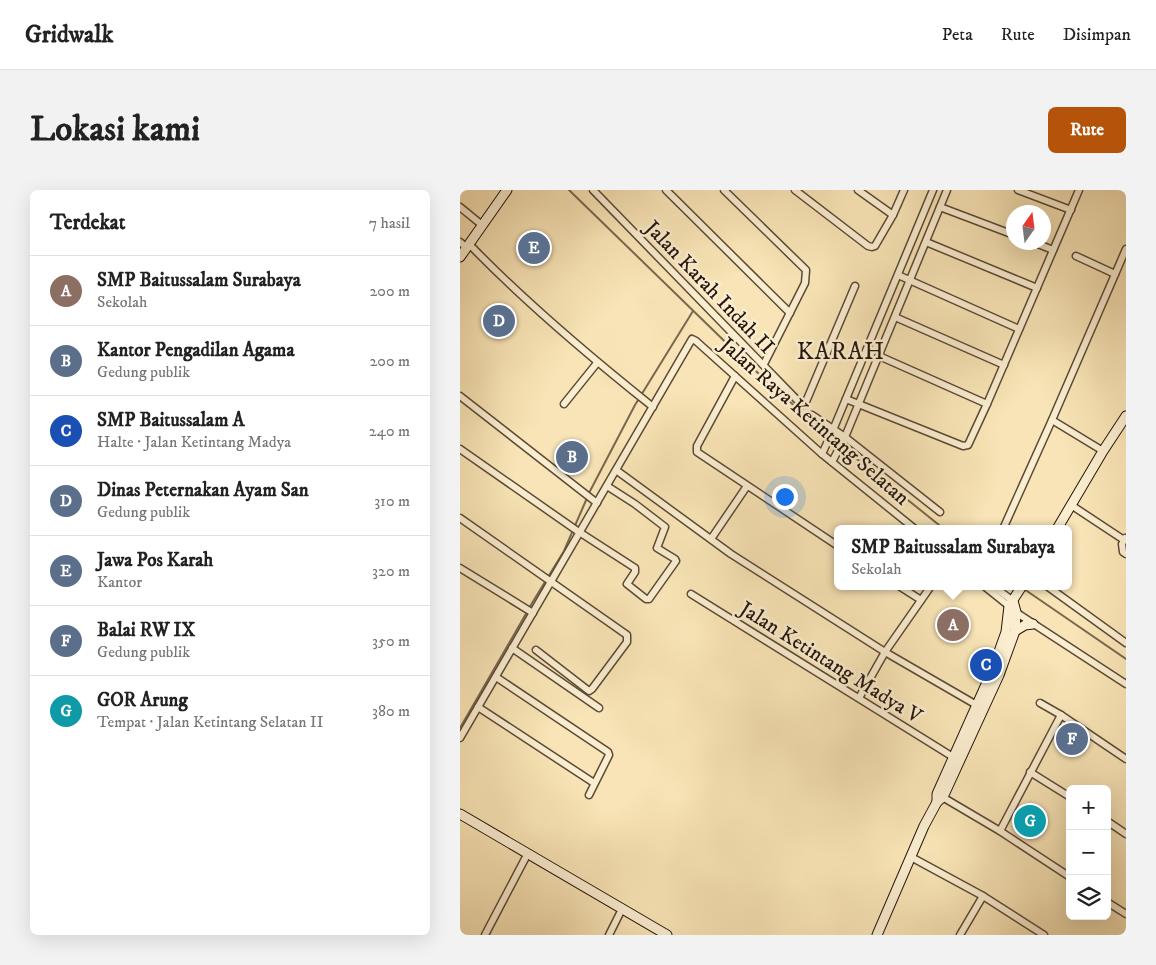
<!DOCTYPE html>
<html lang="id">
<head>
<meta charset="utf-8">
<style>
	body { margin:0; font-family:"IM FELL DW Pica",serif; background:#f2f2f2; color:#222 }
	.controls { position:absolute; right:15px; bottom:15px; display:grid; overflow:hidden; border-radius:8px; box-shadow:0 5px 20px #0002 }
	.controls button { width:45px; height:45px; display:grid; place-items:center; padding:0; border:0; border-bottom:1px solid #e0e0e0; background:#fff; color:#222; font:25px sans-serif }
	.compass { position:absolute; left:546px; top:15px; width:45px; height:45px; border-radius:50%; background:#fff; box-shadow:0 5px 20px #0002; rotate:14deg }
	.you { position:absolute; left:324px; top:306px; width:18px; height:18px; margin:-12px; border:4px solid #fff; border-radius:50%; background:#1a73e8; box-shadow:0 0 0 8px #1a73e833 }
	.badge { display:grid; place-items:center; width:32px; height:32px; border-radius:50%; background:#b45309; color:#fff; font-size:16px; font-weight:700 }
	.pin { position:absolute; translate:-50% -50%; border:2px solid #fff; box-shadow:0 1px 5px #0006 }
	.popup { position:absolute; left:374px; top:335px; width:238px; height:65px; box-sizing:border-box; display:grid; place-content:center; border-radius:8px; background:#fff; filter:drop-shadow(0 1px 4px #0005); font-size:16px; white-space:nowrap; color:#767676 }
	.popup b { font-size:19px; color:#222 }
	.popup::after { content:''; position:absolute; left:50%; top:100%; margin-left:-10px; border:10px solid transparent; border-top-color:#fff }
	.list { margin:0; padding:0; list-style:none }
	h2 { display:flex; justify-content:space-between; align-items:center; height:65px; margin:0; padding:0 20px; font-size:21px }
	h2 small { font-size:16px; font-weight:400; color:#767676 }
	.list li { display:grid; grid-template-columns:32px 1fr auto; gap:15px; align-items:center; box-sizing:border-box; height:70px; padding:0 20px; border-top:1px solid #e0e0e0 }
	.list b { display:block; font-size:19px; white-space:nowrap }
	.list p { margin:0; font-size:16px; white-space:nowrap; color:#767676 }
	.list em { font-size:16px; font-style:normal; color:#767676 }
	.icon { flex:none; width:28px; height:28px; fill:none; stroke:currentColor; stroke-width:2; stroke-linecap:round; stroke-linejoin:round }
	.map { position:relative; flex:none; width:666px; height:745px; overflow:hidden; border-radius:8px }
	header { display:flex; align-items:center; gap:30px; box-sizing:border-box; height:70px; padding:0 25px; background:#fff; border-bottom:1px solid #e0e0e0 }
	header strong { font-size:24px }
	nav { display:flex; gap:28px; margin-inline-start:auto; font-size:18px }
	.intro { display:flex; align-items:center; justify-content:space-between; box-sizing:border-box; height:120px; padding:0 30px }
	h1 { margin:0; font-size:35px }
	.button { padding:12px 22px; border-radius:8px; background:#b45309; color:#fff; font-size:18px; font-weight:700 }
	main { display:flex; gap:30px; padding:0 30px }
	aside { flex:1; background:#fff; border-radius:8px; box-shadow:0 5px 20px #0002 }
	.map>svg:first-child { display:block }
</style>
</head>
<body>
<header>
<strong>Gridwalk</strong>
<nav><a>Peta</a><a>Rute</a><a>Disimpan</a></nav>
</header>
<div class="intro"><h1>Lokasi kami</h1><a class="button">Rute</a></div>
<main>
<aside>
<h2>Terdekat<small>7 hasil</small></h2>
<ul class="list">
<li><span class="badge" style="background:#8d6e63">A</span><div><b>SMP Baitussalam Surabaya</b><p>Sekolah</p></div><em>200 m</em></li>
<li><span class="badge" style="background:#5c6f8a">B</span><div><b>Kantor Pengadilan Agama</b><p>Gedung publik</p></div><em>200 m</em></li>
<li><span class="badge" style="background:#1a4fb4">C</span><div><b>SMP Baitussalam A</b><p>Halte · Jalan Ketintang Madya</p></div><em>240 m</em></li>
<li><span class="badge" style="background:#5c6f8a">D</span><div><b>Dinas Peternakan Ayam San</b><p>Gedung publik</p></div><em>310 m</em></li>
<li><span class="badge" style="background:#5c6f8a">E</span><div><b>Jawa Pos Karah</b><p>Kantor</p></div><em>320 m</em></li>
<li><span class="badge" style="background:#5c6f8a">F</span><div><b>Balai RW IX</b><p>Gedung publik</p></div><em>350 m</em></li>
<li><span class="badge" style="background:#0f9aa8">G</span><div><b>GOR Arung</b><p>Tempat · Jalan Ketintang Selatan II</p></div><em>380 m</em></li>
</ul>
</aside>
<div class="map">
<svg width="666" height="745" viewBox="0 0 666 745">
	<rect width="100%" height="100%" fill="#f8e4b6"/>
	<filter id="stains"><feTurbulence type="fractalNoise" baseFrequency=".004" numOctaves="4"/><feColorMatrix values="0 0 0 0 .2 0 0 0 0 .09 0 0 0 0 .02 0 0 0 .5 -.17"/></filter>
	<radialGradient id="worn" r=".72"><stop offset=".6" stop-color="#630" stop-opacity="0"/><stop offset="1" stop-color="#630" stop-opacity=".3"/></radialGradient>
	<g fill="none" stroke-linecap="round" stroke-linejoin="round">
		<g stroke="#78684f" stroke-width="2">
			<polyline points="109,0 288,174 368,246"/>
			<polyline points="372,249 484,339"/>
			<polyline points="129,303 175,215 233,121"/>
			<polyline points="564,399 666,469"/>
			<polyline points="69,418 104,361 127,308"/>
			<polyline points="0,538 67,422"/>
		</g>
		<g stroke="#5a4a36" stroke-width="9">
			<g id="street">
				<polyline points="133,0 342,215 345,214 395,96"/>
				<polyline points="206,0 330,123"/>
				<polyline points="264,0 346,80 345,93 304,174"/>
				<polyline points="335,0 408,56 412,57 415,56 433,25 444,0"/>
				<polyline points="398,0 433,25"/>
				<polyline points="558,0 611,20"/>
				<polyline points="0,17 22,35"/>
				<polyline points="480,17 554,45"/>
				<polyline points="0,52 6,57"/>
				<polyline points="466,52 577,98"/>
				<polyline points="573,52 593,60"/>
				<path d="M9,54C66,113 129,166 193,217"/>
				<polyline points="616,66 655,84"/>
				<polyline points="438,85 559,139"/>
				<polyline points="435,127 544,175"/>
				<polyline points="419,166 527,214"/>
				<polyline points="275,186 237,256 237,262 378,356"/>
				<polyline points="0,206 137,313"/>
				<polyline points="386,209 503,256 508,255 527,214 619,0"/>
				<polyline points="104,214 137,173"/>
				<polyline points="352,225 385,247 480,322"/>
				<polyline points="592,230 643,261"/>
				<polyline points="0,259 116,340 175,378 175,382 167,394 186,409 189,409 216,371 215,369 197,358 205,337 175,314 147,296"/>
				<polyline points="362,264 373,240 473,0"/>
				<polyline points="372,272 385,247 487,0"/>
				<polyline points="156,280 271,364 425,462 520,517"/>
				<polyline points="611,315 664,350"/>
				<polyline points="0,328 167,445 167,452 132,499 129,501 76,460"/>
				<polyline points="543,339 592,230 666,59"/>
				<polyline points="665,348 662,354 663,362 666,364"/>
				<polyline points="251,349 287,296"/>
				<polyline points="0,378 73,423"/>
				<polyline points="439,396 461,410"/>
				<polyline points="524,396 549,416"/>
				<polyline points="533,396 553,411"/>
				<polyline points="587,396 666,453"/>
				<polyline points="231,404 493,567"/>
				<polyline points="554,421 666,494"/>
				<polyline points="52,458 139,518"/>
				<polyline points="36,487 148,562 149,565 129,605"/>
				<polyline points="399,508 425,462 471,396"/>
				<polyline points="580,513 601,525"/>
				<polyline points="18,517 134,593"/>
				<polyline points="0,548 232,149 236,151 362,264 455,339"/>
				<polyline points="570,582 610,607"/>
				<polyline points="479,605 540,641 610,687"/>
				<polyline points="647,631 666,644"/>
				<polyline points="540,641 601,525 666,569"/>
				<polyline points="451,667 523,706 584,745"/>
				<polyline points="647,712 666,724"/>
				<polyline points="25,745 68,663"/>
				<polyline points="149,745 162,719"/>
				<polyline points="500,745 523,706"/>
			</g>
		</g>
		<g stroke="#25160b" stroke-width="11">
			<g id="secondary">
				<polyline points="0,67 47,0"/>
				<polyline points="597,339 643,261 666,226"/>
				<polyline points="555,441 565,435 573,434"/>
				<polyline points="477,612 477,604 532,481 546,442 549,416 562,396"/>
				<polyline points="0,624 207,745"/>
				<polyline points="417,745 464,636 477,612 483,607 539,485 555,441 556,422 553,411"/>
			</g>
		</g>
		<use href="#street" stroke="#faedd0" stroke-width="6"/>
		<use href="#secondary" stroke="#faedd0" stroke-width="9"/>
	</g>
	<g text-anchor="middle" stroke-width="5" stroke-linejoin="round" paint-order="stroke">
		<g font-size="21" fill="#25160b" stroke="#faedd0">
			<text transform="translate(250 97) rotate(46)" y="7">Jalan Karah Indah II</text>
			<text transform="translate(355 231) rotate(41)" y="7">Jalan Raya Ketintang Selatan</text>
			<text transform="translate(371 472) rotate(32)" y="7">Jalan Ketintang Madya V</text>
		</g>
		<g font-size="24" letter-spacing="1" fill="#25160b" stroke="#faedd0">
			<text x="381" y="169">KARAH</text>
		</g>
	</g>
	<rect width="100%" height="100%" filter="url(#stains)"/>
	<rect width="100%" height="100%" fill="url(#worn)"/>
</svg>
<div class="controls">
<button>+</button>
<button>−</button>
<button><svg class="icon" aria-label="layers" viewBox="0 0 24 24"><path d="M12 4l9 5-9 5-9-5zM3 14l9 5 9-5"/></svg></button>
</div>
<svg class="compass" viewBox="-18 -18 36 36"><path d="M0-13l5 13h-10z" fill="#e53935"/><path d="M0 13l5-13h-10z" fill="#767676"/></svg>
<div class="you"></div>
<div class="pin badge" style="left:493px;top:435px;background:#8d6e63">A</div>
<div class="popup"><b>SMP Baitussalam Surabaya</b>Sekolah</div>
<div class="pin badge" style="left:112px;top:267px;background:#5c6f8a">B</div>
<div class="pin badge" style="left:526px;top:475px;background:#1a4fb4">C</div>
<div class="pin badge" style="left:39px;top:131px;background:#5c6f8a">D</div>
<div class="pin badge" style="left:74px;top:58px;background:#5c6f8a">E</div>
<div class="pin badge" style="left:612px;top:549px;background:#5c6f8a">F</div>
<div class="pin badge" style="left:570px;top:631px;background:#0f9aa8">G</div>
</div>
</main>
</body>
</html>
